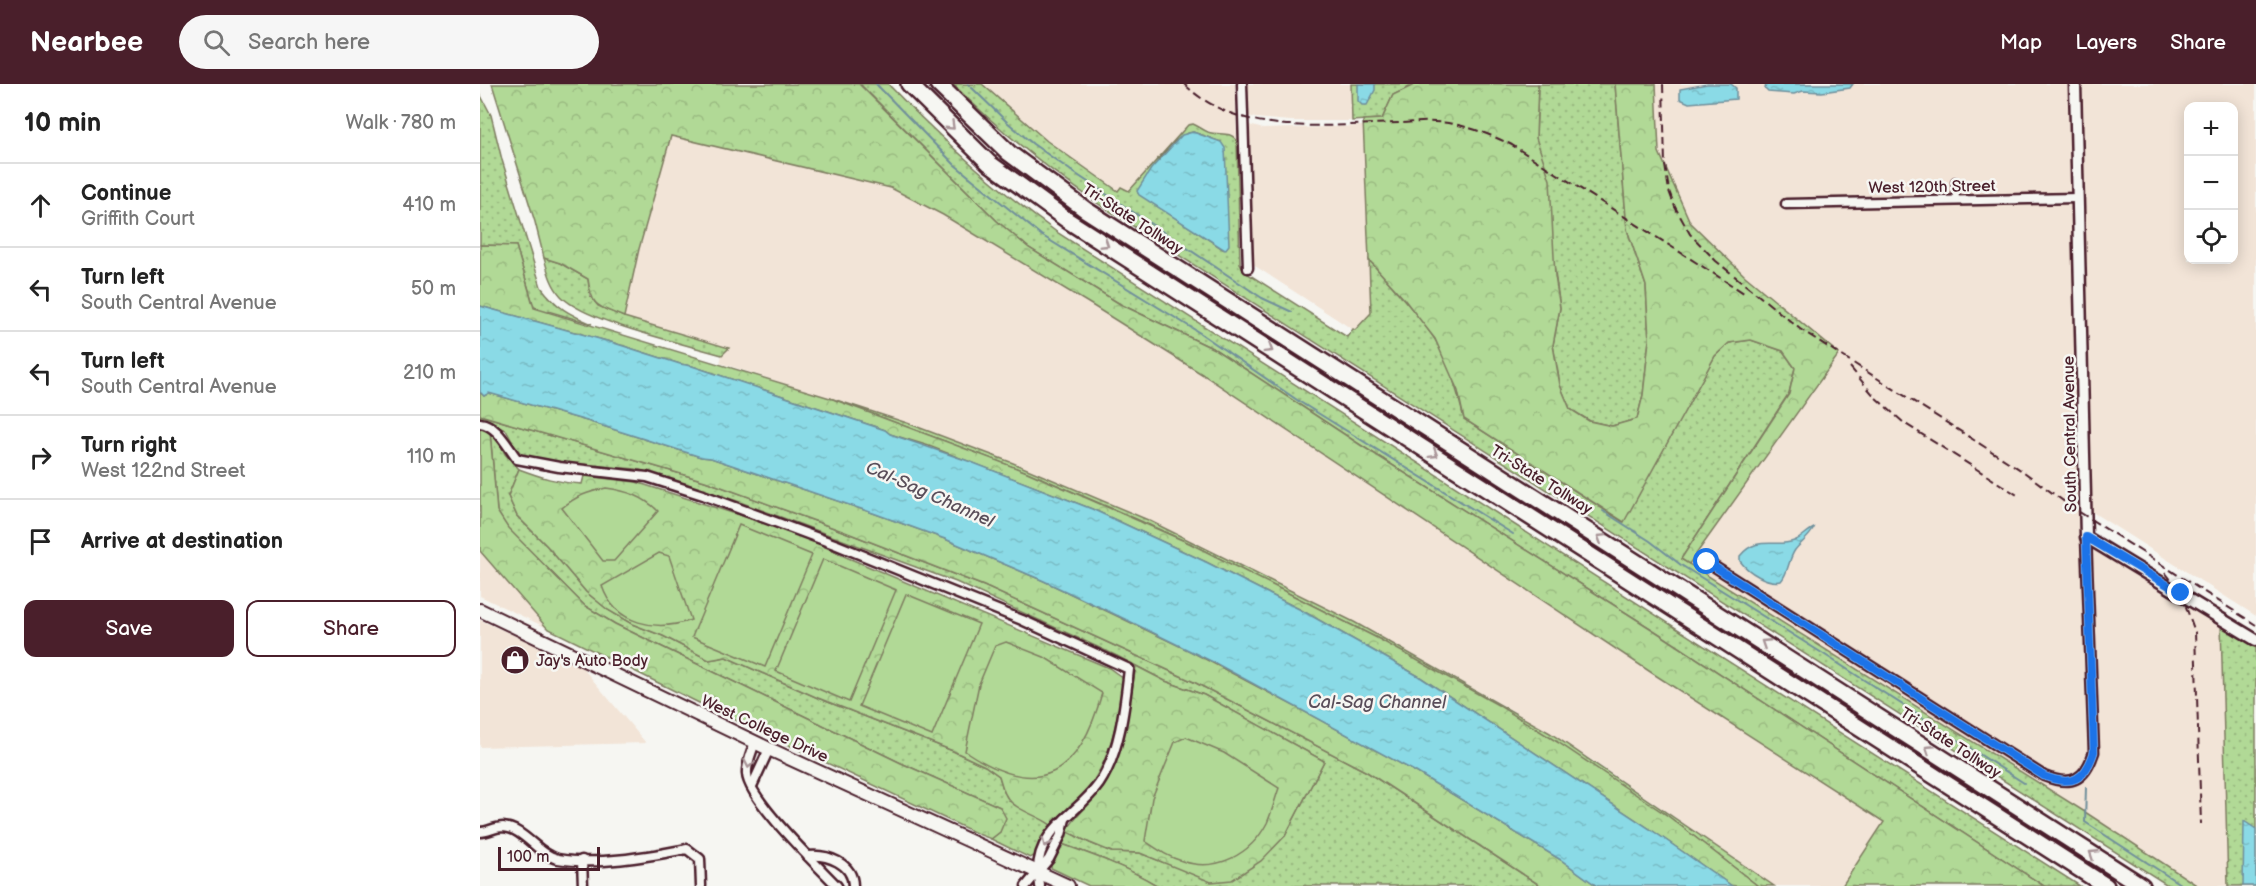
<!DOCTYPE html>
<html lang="en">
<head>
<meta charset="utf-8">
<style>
	body { margin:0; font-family:"Balsamiq Sans",sans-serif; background:#f6f6f6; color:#222 }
	.controls { position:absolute; right:18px; top:18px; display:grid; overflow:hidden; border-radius:12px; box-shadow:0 3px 15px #0003 }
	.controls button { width:54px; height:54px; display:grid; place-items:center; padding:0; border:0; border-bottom:2px solid #e0e0e0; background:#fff; color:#222; font:30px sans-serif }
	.scale { position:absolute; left:18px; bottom:15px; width:102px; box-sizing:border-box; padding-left:6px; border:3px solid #4a1f2b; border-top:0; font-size:16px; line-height:21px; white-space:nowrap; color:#4a1f2b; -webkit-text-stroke:4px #f6f6f2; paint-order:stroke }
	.stop { position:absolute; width:18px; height:18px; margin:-14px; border:4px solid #1a73e8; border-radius:50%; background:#fff }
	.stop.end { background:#1a73e8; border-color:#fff; box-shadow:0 2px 6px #0008 }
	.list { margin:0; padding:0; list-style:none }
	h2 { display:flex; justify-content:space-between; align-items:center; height:78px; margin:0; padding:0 24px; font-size:26px }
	h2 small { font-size:20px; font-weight:400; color:#767676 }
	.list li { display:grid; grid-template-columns:39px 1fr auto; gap:18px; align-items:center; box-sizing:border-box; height:84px; padding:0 24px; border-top:2px solid #e0e0e0 }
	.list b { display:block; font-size:22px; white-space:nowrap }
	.list p { margin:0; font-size:20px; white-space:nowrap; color:#767676 }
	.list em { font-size:20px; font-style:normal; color:#767676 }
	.actions { display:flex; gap:12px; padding:18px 24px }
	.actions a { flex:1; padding:14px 0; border:2px solid #4a1f2b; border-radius:12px; text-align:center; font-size:21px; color:#4a1f2b }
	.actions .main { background:#4a1f2b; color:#fff }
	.icon { flex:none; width:33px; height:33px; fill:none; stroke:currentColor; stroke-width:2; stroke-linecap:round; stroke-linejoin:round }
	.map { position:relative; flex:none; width:1776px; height:802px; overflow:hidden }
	header { display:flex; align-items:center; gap:36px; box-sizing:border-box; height:84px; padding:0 30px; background:#4a1f2b; color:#fff }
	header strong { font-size:28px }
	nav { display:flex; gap:33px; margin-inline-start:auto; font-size:21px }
	.search { width:420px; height:54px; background:#f6f6f6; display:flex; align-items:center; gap:15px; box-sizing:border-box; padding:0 21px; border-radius:33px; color:#767676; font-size:22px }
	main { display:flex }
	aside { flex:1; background:#fff }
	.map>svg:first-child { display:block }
</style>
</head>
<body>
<header>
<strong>Nearbee</strong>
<div class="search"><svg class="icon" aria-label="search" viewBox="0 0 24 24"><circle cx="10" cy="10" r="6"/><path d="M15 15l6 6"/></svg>Search here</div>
<nav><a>Map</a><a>Layers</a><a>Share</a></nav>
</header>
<main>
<aside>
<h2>10 min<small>Walk · 780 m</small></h2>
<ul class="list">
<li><svg class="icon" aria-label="ahead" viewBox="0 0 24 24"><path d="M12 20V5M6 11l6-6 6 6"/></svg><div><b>Continue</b><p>Griffith Court</p></div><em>410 m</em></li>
<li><svg class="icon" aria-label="left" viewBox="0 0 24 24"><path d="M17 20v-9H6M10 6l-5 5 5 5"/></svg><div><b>Turn left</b><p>South Central Avenue</p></div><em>50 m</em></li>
<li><svg class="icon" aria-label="left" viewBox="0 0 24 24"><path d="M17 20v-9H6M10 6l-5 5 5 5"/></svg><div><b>Turn left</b><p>South Central Avenue</p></div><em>210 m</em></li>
<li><svg class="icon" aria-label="right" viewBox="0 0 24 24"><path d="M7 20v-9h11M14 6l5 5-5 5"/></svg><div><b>Turn right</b><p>West 122nd Street</p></div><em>110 m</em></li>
<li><svg class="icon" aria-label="arrive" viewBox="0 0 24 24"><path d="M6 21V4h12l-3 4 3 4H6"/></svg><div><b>Arrive at destination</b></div></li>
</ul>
<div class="actions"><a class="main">Save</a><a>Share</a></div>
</aside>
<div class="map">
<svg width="1776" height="802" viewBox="0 0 1776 802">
	<defs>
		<pattern id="grass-dots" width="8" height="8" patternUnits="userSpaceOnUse" patternTransform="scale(1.5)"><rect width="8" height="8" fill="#b1d996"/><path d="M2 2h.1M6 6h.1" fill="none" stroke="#9aba81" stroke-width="1.8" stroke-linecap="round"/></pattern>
		<pattern id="forest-crowns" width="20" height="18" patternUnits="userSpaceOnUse" patternTransform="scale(1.5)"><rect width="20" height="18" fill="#b1d996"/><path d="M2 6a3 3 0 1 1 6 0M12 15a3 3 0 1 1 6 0" fill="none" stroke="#9aba81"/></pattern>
		<pattern id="water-ripples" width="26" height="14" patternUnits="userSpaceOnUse" patternTransform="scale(1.5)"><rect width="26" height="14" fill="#8adae6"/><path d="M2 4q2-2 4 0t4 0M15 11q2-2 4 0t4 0" fill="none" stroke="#79bbc5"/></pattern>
	</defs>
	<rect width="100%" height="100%" fill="#f6f6f2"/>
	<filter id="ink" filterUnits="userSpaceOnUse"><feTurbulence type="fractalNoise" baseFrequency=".0167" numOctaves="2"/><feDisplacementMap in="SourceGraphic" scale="12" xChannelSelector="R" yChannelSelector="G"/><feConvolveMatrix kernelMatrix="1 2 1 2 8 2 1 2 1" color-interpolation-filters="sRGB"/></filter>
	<g filter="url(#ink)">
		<g fill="#f2e4d7" fill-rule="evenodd">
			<polygon points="502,0 755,0 757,57 751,50 736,50 717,42 708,41 645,111 567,57"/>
			<polygon points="765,0 871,0 872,37 811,37 775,34 766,31"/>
			<path d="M1175,0H1776V532L1598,419L1599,452L1741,540L1748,802H1718L1605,728L1209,480L1359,270L1265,192L1210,138L1179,68ZM1708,22H1754V176H1708Z"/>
			<polygon points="766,40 783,45 883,42 891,229 875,247 772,180 770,174"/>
			<polygon points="191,52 411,104 463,131 610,220 725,292 1172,589 1404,738 1362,802 1294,802 1113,677 1033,627 874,538 668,436 533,379 427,339 240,279 242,271 248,265 144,233 159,165"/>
			<polygon points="0,467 67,544 0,512"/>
			<polygon points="0,536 101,582 166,659 0,663"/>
		</g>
		<g fill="url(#grass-dots)" stroke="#7e7c60" stroke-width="1.5" fill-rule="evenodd">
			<path d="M380,0H408C461,55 516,105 578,149L1600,802H1564L1178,549L882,362L736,266L640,220L549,164L517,137Z"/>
			<path d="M473,0H502L567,57L638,107L641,103L649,107L708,41L713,40C718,42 723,46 728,48C739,52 750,46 757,57L760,179L765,188L867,253L873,245L875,246L891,229L889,176C911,201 935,226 954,254C969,276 978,309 984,335L1143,438L1235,272L1249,259L1271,256L1303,267L1315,284L1309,309L1201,475L1605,728L1718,802H1689L620,121C568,85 518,46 473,0ZM713,48L741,58L743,165L658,109C667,92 692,50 713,48Z"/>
			<polygon points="871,0 936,0 913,11 902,35 872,37"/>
			<polygon points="1058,0 1135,0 1147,145 1166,202 1169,256 1163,311 1157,335 1132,342 1110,337 1090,325 1080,301 1073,261 1080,224 1056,54"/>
			<path d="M0,10L11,31L22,76L61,203C77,224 89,230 112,240L54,223L36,162L0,161Z"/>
			<path d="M64,174L80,179L108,195L110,212L118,222L144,233L249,264L242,271C205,260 105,238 81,212C71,201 68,188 64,174Z"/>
			<polygon points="350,314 427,339 533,379 668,436 874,538 1070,649 1294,802 1278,802 1188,732 1136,699 897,554 709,459 654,434 547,388"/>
			<path d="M0,331L225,397L365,448L504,502L714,598L887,688L1061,802H678C647,783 613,771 579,759L586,747L610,759L631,768L660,769L685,779L805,752L844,677L724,611L685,597L637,572L476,498L257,417L197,397L156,385L83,379L43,372L34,361L26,346L0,336Z"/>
			<polygon points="10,348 15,350 25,370 39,385 28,412 37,432 67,462 106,508 128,526 152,540 183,552 229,576 246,573 338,614 473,667 505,682 519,692 524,708 571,741 556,771 550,774 511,755 520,748 520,723 421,679 135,540 105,522 27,444 17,427"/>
			<polygon points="1741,540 1776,562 1776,802 1748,802"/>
		</g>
		<g fill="url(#forest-crowns)" stroke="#7e7c60" stroke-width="1.5">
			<path d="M12,0H379L517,137L549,164L640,220L736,266L882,362L1178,549L1564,802H1362L1404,738L1172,589L725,292L610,220L463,131L411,104L191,52L159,165L144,233C119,222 112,225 108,195L80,179L64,174L55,138Z"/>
			<polygon points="936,0 1058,0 1056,54 1070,96 1075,192 1080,224 1073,261 1080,301 1090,325 1109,337 1132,342 1157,335 1163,311 1169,256 1166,202 1147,145 1135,0 1176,0 1179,68 1210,138 1265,192 1359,270 1209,480 1201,475 1309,310 1315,284 1303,267 1271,256 1249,259 1235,272 1144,438 984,335 978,307 955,255 924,215 889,176 883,36 902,35 913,11"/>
			<polygon points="0,161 36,162 54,224 350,314 547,388 709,459 897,554 1018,621 1079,659 1188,732 1278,802 1252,802 1170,745 940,593 821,526 726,478 612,425 449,362 410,350 405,346 212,282 200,280 134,259 0,222"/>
			<polygon points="0,308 4,312 9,309 107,337 221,373 231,374 393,429 465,455 564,497 710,567 829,630 936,688 1081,776 1117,802 1061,802 887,688 714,598 504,502 365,448 225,397 0,331"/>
			<polygon points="0,342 10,348 17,427 28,444 105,522 135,540 421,679 520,723 526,734 520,748 511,755 498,750 217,618 67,544 0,467"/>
			<path d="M39,385C60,393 79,399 102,400L104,392L156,398L321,451L366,473L629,584L643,594C635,659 625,700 571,741C559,732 542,728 532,719C524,713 522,701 519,692L505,682L473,667L338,614L246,573L229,576L183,552L152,540L128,526L106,508L67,462L37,432L28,412Z"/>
			<path d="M656,582L685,597L724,611L844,677L805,752L781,777L752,796L731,798L660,769L632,768L610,759L586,747C596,732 609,721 619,707C643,671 649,624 656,582Z"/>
			<path d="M579,759C613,771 647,783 678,802H609L571,784V777Z"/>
		</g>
		<g fill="#b1d996" stroke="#7e7c60" stroke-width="1.5">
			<path d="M126,404C147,407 163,412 178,427L134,477H123L82,424C96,412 108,408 126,404Z"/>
			<polygon points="259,441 332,471 285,583 212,553"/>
			<path d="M179,469L189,472L211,536C177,548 135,541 122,502Z"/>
			<polygon points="343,475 416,506 369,618 296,587"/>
			<polygon points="426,510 499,540 452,652 379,622"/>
			<path d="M526,558L564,573L622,609C600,690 561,718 485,667L499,600L515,562Z"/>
			<path d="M706,653L744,669L799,704C795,715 792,728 787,739C771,770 737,789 702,777C688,773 677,765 665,757L672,714L695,658Z"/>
		</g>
		<g fill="url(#water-ripples)" stroke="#708f9b" stroke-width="1.5">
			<polygon points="878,0 895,0 895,6 887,21 882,21 878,17"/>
			<polygon points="1227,0 1251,0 1256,4 1256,15 1209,19 1200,15 1200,5"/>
			<polygon points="1286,0 1373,0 1370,4 1342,8 1323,7 1314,10 1288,8 1285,5"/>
			<polygon points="713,48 741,58 745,64 749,161 745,166 659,111 657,107 671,85 702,51"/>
			<polygon points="0,222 134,259 200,280 212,282 405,346 410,350 491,378 612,425 726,478 821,526 940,593 1170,745 1252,802 1117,802 1081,776 936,688 735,579 649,537 564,497 465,455 393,429 231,374 221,373 107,337 9,309 4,312 0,308"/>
			<path d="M1334,444C1329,454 1321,458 1315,466C1308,476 1309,488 1301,497C1287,500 1268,488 1260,477V472C1277,451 1295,464 1314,457C1322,454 1327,447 1334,444Z"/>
			<polygon points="1764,737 1776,745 1776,802 1763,802"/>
		</g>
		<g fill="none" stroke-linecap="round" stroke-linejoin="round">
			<g stroke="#708f9b" stroke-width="2">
				<polyline points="396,0 475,81 561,151 720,249 820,318 1033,450"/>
				<polyline points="488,0 527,38 553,60 590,86 782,214 812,228"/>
				<polyline points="1123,427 1170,457 1201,481 1342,569 1544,699"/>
				<polyline points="1606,703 1605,738 1703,802"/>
			</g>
			<g stroke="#4a1f2b" stroke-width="10">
				<polyline id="pedestrian" points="1475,97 1476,117"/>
			</g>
			<g stroke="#4a1f2b" stroke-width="13">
				<g id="minor">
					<polyline points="762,0 768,184"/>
					<polyline points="1306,120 1598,114"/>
					<path d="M0,339C17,341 27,362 37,375L79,383L167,393L223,411L357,461L542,536L649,585C645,621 640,669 619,700C598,730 557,745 558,788C558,793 560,798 560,802"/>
					<path d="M1227,478L1564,692C1592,703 1605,696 1614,668L1606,453"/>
					<path d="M275,658C272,668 266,680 267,690C268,715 337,781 357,802"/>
					<polyline points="272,702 289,665"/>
					<path d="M0,748C8,748 15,743 23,743C44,744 58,771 78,775C117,782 169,772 207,765L220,775L221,802"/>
					<path d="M328,772C347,770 373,779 373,802"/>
					<polyline points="102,776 103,802"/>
					<polyline points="546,802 569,775 581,751 585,735"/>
				</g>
			</g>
			<g stroke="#4a1f2b" stroke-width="15">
				<polyline id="tertiary" points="1595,0 1606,453 1776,556"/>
			</g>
			<g stroke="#4a1f2b" stroke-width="16">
				<polyline id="primary" points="0,526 289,665 588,802"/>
			</g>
			<g stroke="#4a1f2b" stroke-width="20">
				<g id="motorway">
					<polyline points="429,0 509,79 587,136 1626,802"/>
					<polyline points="458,0 529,69 606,126 1662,802"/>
				</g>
			</g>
			<use href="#pedestrian" stroke="#f6f6f2" stroke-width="6"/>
			<use href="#minor" stroke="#f6f6f2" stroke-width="8"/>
			<use href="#tertiary" stroke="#f6f6f2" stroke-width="10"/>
			<use href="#primary" stroke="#f6f6f2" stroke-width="12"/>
			<use href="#motorway" stroke="#f6f6f2" stroke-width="15"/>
			<g stroke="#4a1f2b" stroke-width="2" stroke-dasharray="9 4.5" stroke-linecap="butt">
				<path d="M704,0C762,56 849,40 922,39C937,38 953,37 968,39C991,43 1011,51 1032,61L1264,209"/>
				<polyline points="1183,0 1185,81 1189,107 1195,123 1210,150 1236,177 1320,245 1544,388 1590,422 1776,541"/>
				<polyline points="1370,283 1395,313 1424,339 1539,412"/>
				<polyline points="1685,488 1701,509 1715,548 1721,740"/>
			</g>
		</g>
		<defs><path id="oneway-chevron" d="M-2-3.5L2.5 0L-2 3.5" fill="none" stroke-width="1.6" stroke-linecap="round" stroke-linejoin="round" transform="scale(1.5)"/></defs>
		<g stroke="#a99598">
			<use href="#oneway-chevron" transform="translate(471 42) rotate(44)"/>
			<use href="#oneway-chevron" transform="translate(625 160) rotate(33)"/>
			<use href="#oneway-chevron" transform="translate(789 265) rotate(32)"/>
			<use href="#oneway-chevron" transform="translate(954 370) rotate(32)"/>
			<use href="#oneway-chevron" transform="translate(1121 454) rotate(-148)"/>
			<use href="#oneway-chevron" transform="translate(1285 559) rotate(-147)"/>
			<use href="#oneway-chevron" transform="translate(1449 665) rotate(-147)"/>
			<use href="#oneway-chevron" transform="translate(269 680) rotate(101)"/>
			<use href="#oneway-chevron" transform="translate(566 759) rotate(116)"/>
			<use href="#oneway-chevron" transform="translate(1613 770) rotate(-147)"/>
		</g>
	</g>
	<g fill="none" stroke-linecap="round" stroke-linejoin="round" filter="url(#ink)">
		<path stroke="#1a73e8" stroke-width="8" d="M1227,478L1564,692C1592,703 1605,696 1614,668L1606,453L1701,509"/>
	</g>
	<defs>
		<g id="shop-disc" transform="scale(1.5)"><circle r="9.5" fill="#4a1f2b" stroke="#f6f6f2"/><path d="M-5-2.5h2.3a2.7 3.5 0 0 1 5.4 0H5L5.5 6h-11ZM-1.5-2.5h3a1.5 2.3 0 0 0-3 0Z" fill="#fff"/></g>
	</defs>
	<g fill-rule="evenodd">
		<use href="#shop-disc" x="35" y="576"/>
	</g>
	<g text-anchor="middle" stroke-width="5" stroke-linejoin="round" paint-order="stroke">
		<g font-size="16" fill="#4a1f2b" stroke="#f6f6f2">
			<text transform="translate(1452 102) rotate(-1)" y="6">West 120th Street</text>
			<text transform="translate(653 134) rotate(33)" y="6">Tri-State Tollway</text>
			<text transform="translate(1589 350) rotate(-91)" y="6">South Central Avenue</text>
			<text transform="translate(1062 395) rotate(32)" y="6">Tri-State Tollway</text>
			<text transform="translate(285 644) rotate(25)" y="6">West College Drive</text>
			<text transform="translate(1471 658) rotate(33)" y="6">Tri-State Tollway</text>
		</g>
		<g font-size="16" fill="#4a1f2b" stroke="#f6f6f2" text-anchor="start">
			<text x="56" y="582">Jay's Auto Body</text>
		</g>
		<g font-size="18" font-style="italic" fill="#5a4e5a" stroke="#f6f6f2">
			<text transform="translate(450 410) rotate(24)" y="6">Cal-Sag Channel</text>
			<text x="897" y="624">Cal-Sag Channel</text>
		</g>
	</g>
</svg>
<div class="controls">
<button>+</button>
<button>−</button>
<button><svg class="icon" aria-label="locate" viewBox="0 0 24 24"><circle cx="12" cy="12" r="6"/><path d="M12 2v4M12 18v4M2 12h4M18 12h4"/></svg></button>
</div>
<div class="scale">100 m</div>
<div class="stop" style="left:1227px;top:478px"></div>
<div class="stop end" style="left:1701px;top:509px"></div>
</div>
</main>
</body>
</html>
